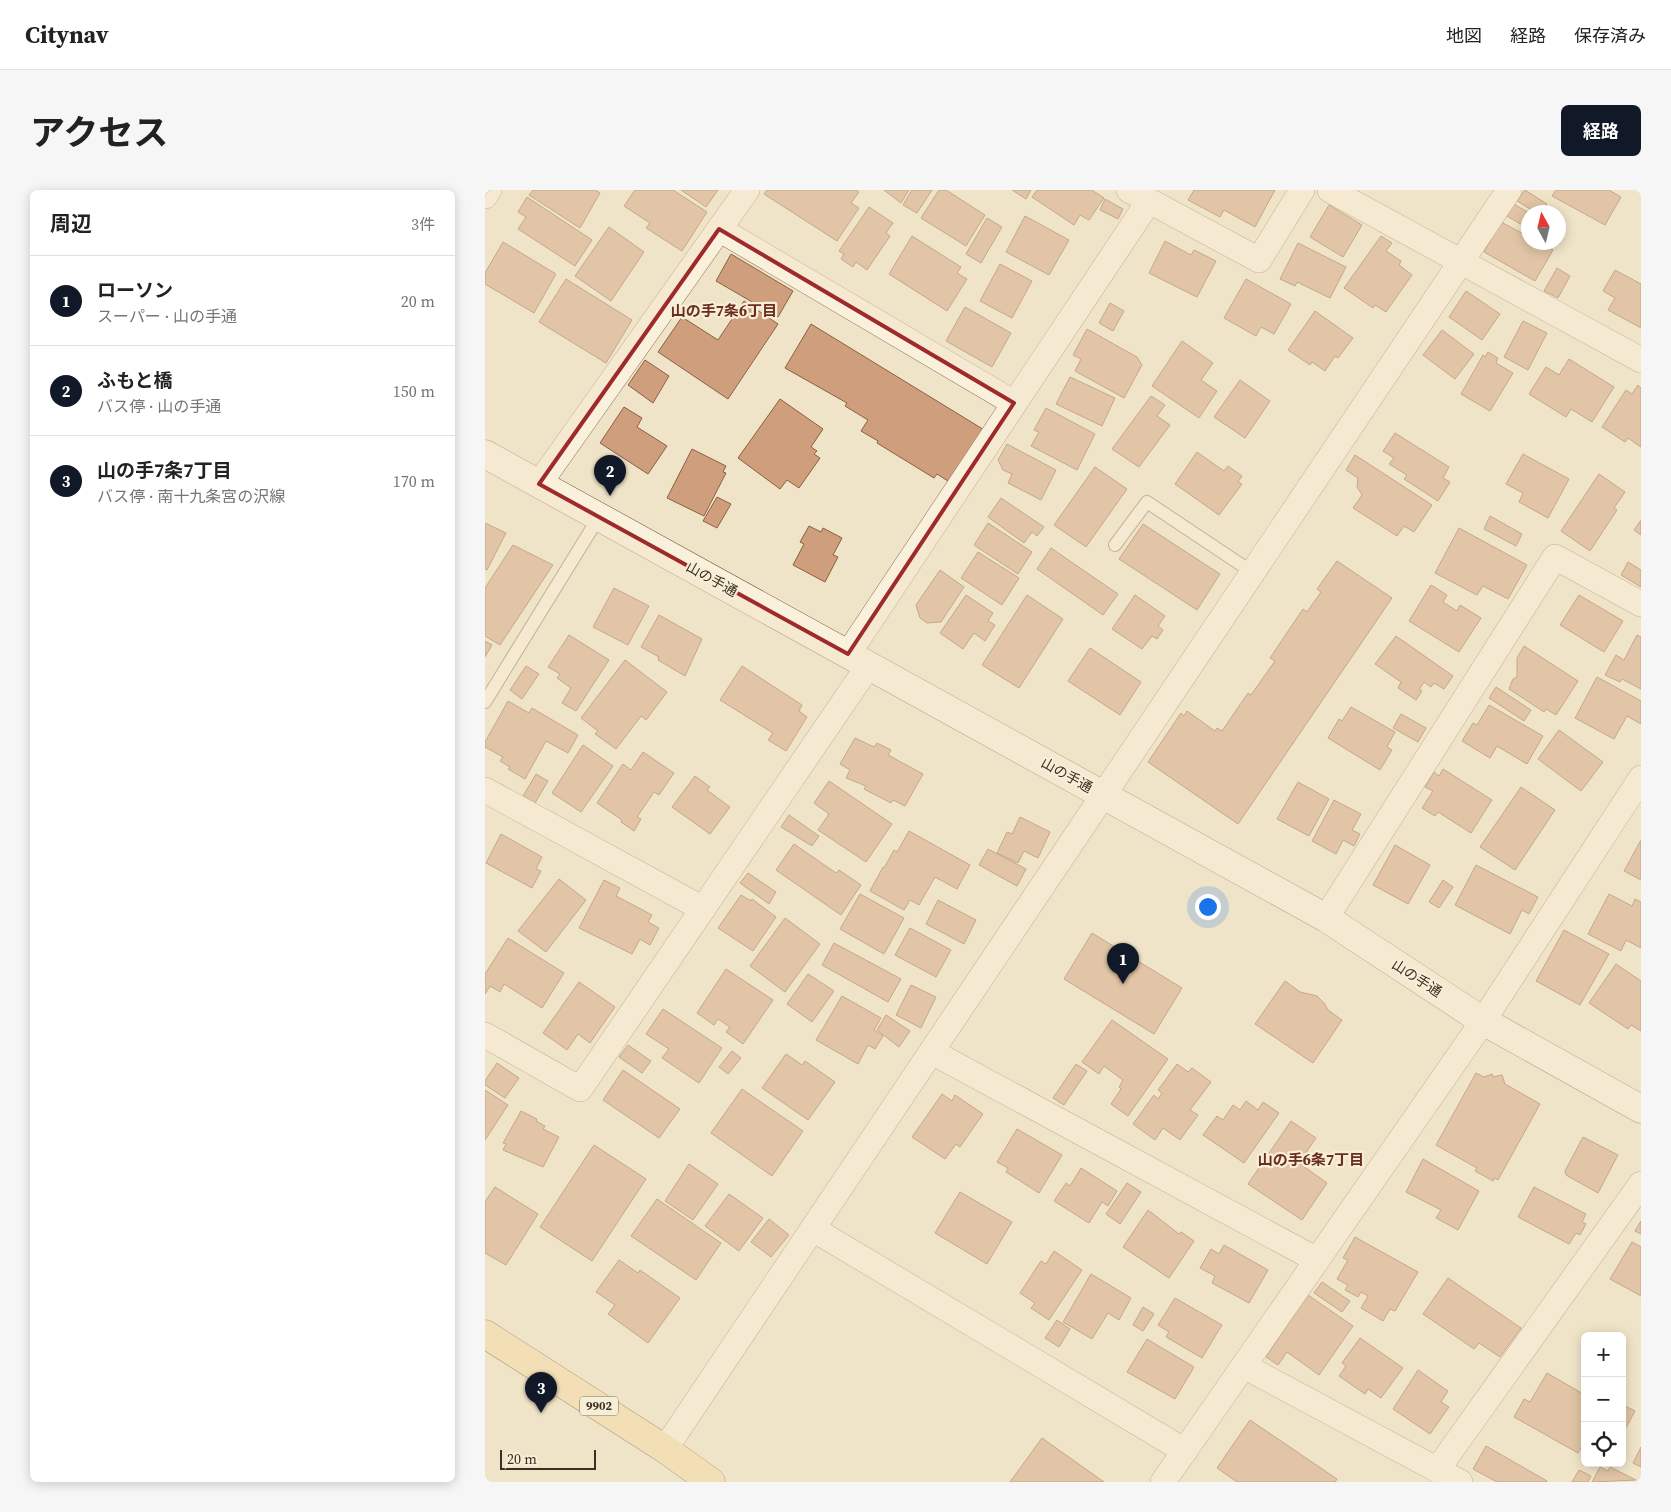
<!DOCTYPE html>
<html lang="ja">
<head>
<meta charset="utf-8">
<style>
	body { margin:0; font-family:"Source Serif 4","Noto Sans JP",serif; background:#f6f6f6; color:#222 }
	.controls { position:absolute; right:15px; bottom:15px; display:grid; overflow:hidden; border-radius:8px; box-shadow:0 2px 12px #0003 }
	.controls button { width:45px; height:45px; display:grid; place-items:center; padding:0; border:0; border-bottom:1px solid #e0e0e0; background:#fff; color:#222; font:25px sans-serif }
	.compass { position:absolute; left:1036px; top:15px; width:45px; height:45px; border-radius:50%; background:#fff; box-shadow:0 2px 12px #0003; rotate:352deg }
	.scale { position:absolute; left:15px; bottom:12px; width:96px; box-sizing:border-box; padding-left:5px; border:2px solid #3d2e20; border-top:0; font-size:14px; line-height:18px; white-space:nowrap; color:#3d2e20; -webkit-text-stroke:4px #f7eed8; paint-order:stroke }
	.you { position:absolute; left:722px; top:716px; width:18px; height:18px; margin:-12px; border:4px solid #fff; border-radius:50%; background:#1a73e8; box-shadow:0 0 0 8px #1a73e833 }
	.badge { display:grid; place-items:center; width:32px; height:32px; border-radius:50%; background:#111827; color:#fff; font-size:16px; font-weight:700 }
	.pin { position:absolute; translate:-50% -41px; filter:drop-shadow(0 1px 2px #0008) }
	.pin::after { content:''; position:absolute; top:26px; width:18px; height:15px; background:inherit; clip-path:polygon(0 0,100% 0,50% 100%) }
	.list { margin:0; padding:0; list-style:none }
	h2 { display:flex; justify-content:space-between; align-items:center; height:65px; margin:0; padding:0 20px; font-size:21px }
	h2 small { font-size:16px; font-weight:400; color:#767676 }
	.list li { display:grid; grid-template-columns:32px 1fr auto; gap:15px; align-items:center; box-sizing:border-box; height:90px; padding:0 20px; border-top:1px solid #e0e0e0 }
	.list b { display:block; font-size:19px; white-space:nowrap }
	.list p { margin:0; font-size:16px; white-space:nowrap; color:#767676 }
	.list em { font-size:16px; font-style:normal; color:#767676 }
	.icon { flex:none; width:28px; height:28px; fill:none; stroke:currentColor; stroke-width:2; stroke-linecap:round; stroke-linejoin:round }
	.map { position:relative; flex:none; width:1156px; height:1292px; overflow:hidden; border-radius:8px }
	header { display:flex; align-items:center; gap:30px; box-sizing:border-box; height:70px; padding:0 25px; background:#fff; border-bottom:1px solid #e0e0e0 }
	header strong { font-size:24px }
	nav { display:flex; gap:28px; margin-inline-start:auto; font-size:18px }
	.intro { display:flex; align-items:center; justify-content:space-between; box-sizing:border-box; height:120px; padding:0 30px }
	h1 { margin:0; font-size:35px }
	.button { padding:12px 22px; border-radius:8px; background:#111827; color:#fff; font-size:18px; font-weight:700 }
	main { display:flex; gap:30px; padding:0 30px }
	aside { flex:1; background:#fff; border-radius:8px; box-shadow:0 2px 12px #0003 }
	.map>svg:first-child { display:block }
</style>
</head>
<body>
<header>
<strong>Citynav</strong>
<nav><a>地図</a><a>経路</a><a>保存済み</a></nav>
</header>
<div class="intro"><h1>アクセス</h1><a class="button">経路</a></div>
<main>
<aside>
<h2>周辺<small>3件</small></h2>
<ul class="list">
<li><span class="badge">1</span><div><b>ローソン</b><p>スーパー · 山の手通</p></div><em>20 m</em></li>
<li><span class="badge">2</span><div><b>ふもと橋</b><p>バス停 · 山の手通</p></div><em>150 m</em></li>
<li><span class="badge">3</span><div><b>山の手7条7丁目</b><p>バス停 · 南十九条宮の沢線</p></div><em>170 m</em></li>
</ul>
</aside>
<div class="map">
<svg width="1156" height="1292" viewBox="0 0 1156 1292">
	<rect width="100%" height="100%" fill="#f0e4c8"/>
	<g fill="#cf9f7d" stroke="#8d5f41">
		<polygon points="48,0 110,0 115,3 95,38 44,5"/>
		<polygon points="150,0 188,0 222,22 197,61 161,38 165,33 139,16"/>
		<polygon points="196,0 233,0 221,17"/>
		<polygon points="282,0 371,0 374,2 366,13 374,18 352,51 279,4"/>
		<polygon points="399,0 424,0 416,13"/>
		<polygon points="427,0 447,0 432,23 418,15"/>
		<polygon points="454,0 461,0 500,25 481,56 436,28"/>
		<polygon points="527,0 546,0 541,9"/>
		<polygon points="552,0 607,0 619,8 604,30 595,25 589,35 547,7"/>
		<polygon points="709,0 790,0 770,37 739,20 735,27 703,10"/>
		<polygon points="1040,0 1062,14 1057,22 1050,22 1032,11"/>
		<polygon points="1071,0 1124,0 1136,7 1120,35 1067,6"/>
		<polygon points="42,7 107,50 90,76 33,39 41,27 33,22"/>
		<polygon points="620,9 638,19 633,29 615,20"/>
		<polygon points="1029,14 1044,23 1044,39 1022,26"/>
		<polygon points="844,15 877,35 858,67 825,47"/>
		<polygon points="384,17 408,33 401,43 405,46 382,80 371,72 368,77 356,69 359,64 354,61"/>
		<polygon points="540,26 584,50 564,85 521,62"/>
		<polygon points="502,28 517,37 496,73 481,64"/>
		<polygon points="1016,32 1044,47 1044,52 1054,52 1068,60 1050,91 999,62"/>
		<polygon points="124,37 159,62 126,111 90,86"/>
		<polygon points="427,46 476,77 472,83 482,89 462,121 404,84"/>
		<polygon points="896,46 907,53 901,61 916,71 914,75 927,85 901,122 890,115 888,118 859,98"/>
		<polygon points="680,51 706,65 709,60 731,71 712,107 664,83"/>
		<polygon points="18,52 71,84 49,123 0,94 0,83"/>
		<polygon points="813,53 861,77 845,108 812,92 810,96 795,89"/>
		<polygon points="246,64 308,101 293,127 231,91"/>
		<polygon points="515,74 547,91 527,128 495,111"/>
		<polygon points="1072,78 1085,86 1073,108 1059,101"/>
		<polygon points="1130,80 1156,94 1156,138 1123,120 1130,108 1118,101"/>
		<polygon points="81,89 147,130 121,173 54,132"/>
		<polygon points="761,89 806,114 789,144 776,137 771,146 739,128"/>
		<polygon points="981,101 1015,124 997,150 964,127"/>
		<polygon points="259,111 293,134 243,209 173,162 197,127 233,150"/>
		<polygon points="625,113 639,121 628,141 614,133"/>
		<polygon points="480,117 526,143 507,177 461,151"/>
		<polygon points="830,121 868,148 853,168 850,166 840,181 827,172 825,175 803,160"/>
		<polygon points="1038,131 1062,143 1043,180 1019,167"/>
		<polygon points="326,134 501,241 466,293 452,284 449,288 392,253 393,251 376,241 383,230 360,216 362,213 300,178"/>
		<polygon points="602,139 652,167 657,175 639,208 590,181 596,169 588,165"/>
		<polygon points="957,140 989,164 970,189 938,165"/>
		<polygon points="697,151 728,173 716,190 732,201 714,228 667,196"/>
		<polygon points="1003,162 1013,168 1011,173 1028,183 1005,221 976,204 998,165 1000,167"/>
		<polygon points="1084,169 1129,197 1107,232 1086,219 1081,227 1044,204 1061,177 1074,185"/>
		<polygon points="160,170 184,186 168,213 143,195"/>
		<polygon points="585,187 630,208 617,236 571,214"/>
		<polygon points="755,190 785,211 760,248 729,227"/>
		<polygon points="1153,195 1156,198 1156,257 1143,248 1140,252 1117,237 1141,200 1147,204"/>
		<polygon points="666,206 680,215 672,226 685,235 654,277 627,259"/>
		<polygon points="295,209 338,239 326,257 332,261 329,264 335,268 314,298 302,290 295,299 253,268"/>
		<polygon points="139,217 157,228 152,237 182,256 163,284 115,253"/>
		<polygon points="561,218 610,244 592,280 546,256 554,242 549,240"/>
		<polygon points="910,243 964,277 958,288 965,292 953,311 919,289 922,285 904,274 909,268 898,261"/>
		<polygon points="522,254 571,280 556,310 523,293 527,284 518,280 513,270"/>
		<polygon points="207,259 241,276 238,282 241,283 219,326 182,308"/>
		<polygon points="712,262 739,281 743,276 757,286 753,292 757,294 734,325 690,294"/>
		<polygon points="1038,264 1084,289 1063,328 1034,312 1038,303 1021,294"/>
		<polygon points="870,265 947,315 929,342 919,336 912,346 868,318 877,305 872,297 873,288 861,280"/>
		<polygon points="610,277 642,299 601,357 569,335"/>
		<polygon points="1114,284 1140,302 1129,318 1132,320 1105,361 1076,341"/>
		<polygon points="232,307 246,314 232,338 218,331"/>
		<polygon points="516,308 559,337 552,346 547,342 539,353 503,327"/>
		<polygon points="1005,326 1037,344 1031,356 999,339"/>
		<polygon points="1156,330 1156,345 1149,340"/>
		<polygon points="0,333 21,343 2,380 0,379"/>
		<polygon points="503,333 547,362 533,384 489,355"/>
		<polygon points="658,334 735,384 712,420 634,369"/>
		<polygon points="324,336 336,342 338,338 357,348 348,365 353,367 340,392 308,375 319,354 315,352"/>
		<polygon points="974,338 1042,375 1023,409 998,396 992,405 950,383"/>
		<polygon points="28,355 68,375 15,455 0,446 0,398"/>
		<polygon points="566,358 633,404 618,425 552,379"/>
		<polygon points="493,362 534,388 517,415 476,388"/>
		<polygon points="852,371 907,408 753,634 663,572 696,523 699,526 702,521 730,541 732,538 737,541 763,503 766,505 790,471 785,468 818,419 822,422 836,402 832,399"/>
		<polygon points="1143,372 1156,380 1156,397 1136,385"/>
		<polygon points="455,380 479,397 456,432 442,433 435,428 431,415"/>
		<polygon points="946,395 962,405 958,412 972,421 975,415 996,428 974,462 924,431"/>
		<polygon points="129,398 164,416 143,455 108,437"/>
		<polygon points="481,405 508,423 503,431 510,435 500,451 489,443 478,459 455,443"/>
		<polygon points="542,405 578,429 534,498 497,475"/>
		<polygon points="650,405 680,426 673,436 678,440 672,449 667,446 657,459 627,439"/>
		<polygon points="1094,405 1138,431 1119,462 1075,435"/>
		<polygon points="174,425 217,449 200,486 173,470 174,467 156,457"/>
		<polygon points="84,445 124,470 91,521 77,513 86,498 72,488 75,484 63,477"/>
		<polygon points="1152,445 1156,447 1156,499 1137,489 1135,492 1120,485 1131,465 1139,470"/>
		<polygon points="911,446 968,486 959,499 949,493 946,497 939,492 934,500 937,501 931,510 913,498 916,492 890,474"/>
		<polygon points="0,451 7,455 0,467"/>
		<polygon points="1039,456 1093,491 1071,525 1061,519 1059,522 1024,499 1028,489 1032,487 1032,468"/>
		<polygon points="605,458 656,492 635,525 583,491"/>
		<polygon points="140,470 182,502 161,530 156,526 131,559 110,544 113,541 96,528"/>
		<polygon points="41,476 54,484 37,509 25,500"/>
		<polygon points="257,476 317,515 314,521 322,527 301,561 283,550 288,543 235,510"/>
		<polygon points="1112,487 1156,511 1156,534 1142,526 1129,549 1090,528"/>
		<polygon points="1011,497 1046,520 1039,531 1004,508"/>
		<polygon points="23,511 44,523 47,518 93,545 83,563 61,551 40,589 23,579 25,577 15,571 18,567 0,557 0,552"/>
		<polygon points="1004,515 1058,546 1042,574 1012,556 1005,568 977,551 988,533 992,535"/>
		<polygon points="866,517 910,542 902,557 907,560 895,580 843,548 854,529 857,531"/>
		<polygon points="916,524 941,538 933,552 908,538"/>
		<polygon points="1074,540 1118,572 1096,601 1053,569"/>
		<polygon points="370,548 389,557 392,553 406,560 403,565 438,584 420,616 408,610 406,613 379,599 381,596 361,588 365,580 355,574"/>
		<polygon points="98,555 128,576 96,622 67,603"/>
		<polygon points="158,562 189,583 174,605 169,602 152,627 156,629 149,641 136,632 137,630 112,613 138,574 146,580"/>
		<polygon points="958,579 1007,610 986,643 953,622 950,626 937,618 948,601 940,597 949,582 954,586"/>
		<polygon points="51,584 63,591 50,613 38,606"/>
		<polygon points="210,586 225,597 222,600 245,617 225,644 187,617"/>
		<polygon points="344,591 407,634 381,672 333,640 344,624 329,613"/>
		<polygon points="813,592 844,609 824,646 792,629"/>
		<polygon points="1036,597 1070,620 1030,680 995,657"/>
		<polygon points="849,610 876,624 867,640 875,644 869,656 858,650 851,664 827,651"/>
		<polygon points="304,625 334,646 327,656 296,637"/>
		<polygon points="535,627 565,642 553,668 539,661 533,673 512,663 522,642 527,644"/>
		<polygon points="424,641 485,675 472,699 450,687 434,715 425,710 419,720 385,701 398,677 399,678 409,660 412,662"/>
		<polygon points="16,644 57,667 51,679 56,681 47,698 1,673"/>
		<polygon points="1156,650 1156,690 1139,681"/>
		<polygon points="309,654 351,683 354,680 376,695 356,725 291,680"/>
		<polygon points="910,655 945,675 923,714 888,695"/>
		<polygon points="503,659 541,679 532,696 494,675"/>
		<polygon points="991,675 1053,707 1044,724 1037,720 1025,744 970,715"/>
		<polygon points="263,683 291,702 284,714 255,693"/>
		<polygon points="74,689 101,710 61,762 33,741"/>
		<polygon points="119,690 135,698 131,706 167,725 163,732 174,738 165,755 155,749 147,764 94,738"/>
		<polygon points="958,690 968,697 954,718 944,712"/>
		<polygon points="375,704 419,728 399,764 355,739"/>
		<polygon points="1124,704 1147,716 1150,709 1156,712 1156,758 1141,750 1136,761 1103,744"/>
		<polygon points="256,705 266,711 267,709 291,727 268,761 233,738"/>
		<polygon points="453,710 491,730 479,754 441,734"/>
		<polygon points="300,728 335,754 300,802 265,776"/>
		<polygon points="425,738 466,760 451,787 410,765"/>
		<polygon points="1079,740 1124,764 1095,815 1051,791"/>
		<polygon points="607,743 697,798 669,844 579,789"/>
		<polygon points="23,748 79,783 57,818 19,794 15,802 5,796 0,804 0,784"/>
		<polygon points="349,753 416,789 403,812 337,775"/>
		<polygon points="1131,774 1156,791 1156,841 1146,835 1143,839 1104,813"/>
		<polygon points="241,779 288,810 258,854 241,842 245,837 233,829 229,835 212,823"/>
		<polygon points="323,784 349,801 327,832 302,814"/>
		<polygon points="800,791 815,802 832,806 839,813 843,820 857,830 828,873 770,834"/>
		<polygon points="94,792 130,817 105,853 93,844 82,860 58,843"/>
		<polygon points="426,795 451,807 436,838 411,825"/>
		<polygon points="357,806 396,828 389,840 398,846 390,859 383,855 373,874 331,850"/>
		<polygon points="178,819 237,858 214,893 177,868 184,859 161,844"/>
		<polygon points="401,825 425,841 414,857 392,840"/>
		<polygon points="627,830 683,869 643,926 626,914 636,899 634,897 638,890 619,876 614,884 597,872"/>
		<polygon points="143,855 166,871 157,883 134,867"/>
		<polygon points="247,861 256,868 243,884 234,877"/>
		<polygon points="301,864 317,875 320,871 350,892 323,930 277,898"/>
		<polygon points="12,873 34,888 20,908 0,895 0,891"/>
		<polygon points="591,874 602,881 579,915 568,908"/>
		<polygon points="692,874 703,882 707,878 726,892 705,920 713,925 695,950 678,938 670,950 648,934 669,905 673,909 677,903 673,900"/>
		<polygon points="138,880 195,919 174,948 118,910"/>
		<polygon points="991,883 999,887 1007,884 1008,887 1017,885 1020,894 1055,914 1013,990 1010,988 1008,991 990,981 992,978 951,955"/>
		<polygon points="257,899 318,941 287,986 226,943"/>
		<polygon points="0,900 23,915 0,950"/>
		<polygon points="457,904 467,911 470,905 498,924 475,957 471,954 460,969 427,947"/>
		<polygon points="761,911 773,920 778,912 794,923 759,973 718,945 732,926 738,930 748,915 755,920"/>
		<polygon points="36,921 52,929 51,931 60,936 58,939 74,947 58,977 18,960 21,954 18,953"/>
		<polygon points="806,931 831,948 814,973 842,993 817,1030 763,994"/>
		<polygon points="532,939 577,965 554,1003 521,982 523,978 512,972"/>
		<polygon points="1098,947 1133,965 1113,1003 1081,985 1080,981"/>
		<polygon points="109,955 161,989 107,1071 55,1037"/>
		<polygon points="938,969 994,1001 973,1040 951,1028 956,1020 921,1002"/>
		<polygon points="204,974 233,994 208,1030 180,1011"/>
		<polygon points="596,978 632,1001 623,1016 617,1012 604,1033 569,1011 581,993 585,996"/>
		<polygon points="642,993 656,1002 635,1034 621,1024"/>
		<polygon points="10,997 53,1024 21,1075 0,1063 0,1012"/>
		<polygon points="1049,997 1101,1024 1097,1032 1101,1034 1095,1045 1091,1043 1084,1054 1033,1027"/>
		<polygon points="475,1002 527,1032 502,1074 450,1043"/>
		<polygon points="244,1004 278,1028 254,1061 220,1036"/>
		<polygon points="172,1009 236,1053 211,1090 146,1046"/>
		<polygon points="663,1020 694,1044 696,1042 709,1051 684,1088 638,1057"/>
		<polygon points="284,1029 304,1045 286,1067 266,1052"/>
		<polygon points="1156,1031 1156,1044 1150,1041"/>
		<polygon points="870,1047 933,1082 910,1121 905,1119 898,1131 876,1118 883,1106 876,1102 873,1107 860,1100 863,1095 852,1089 863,1070 858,1068"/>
		<polygon points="1147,1052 1156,1057 1156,1106 1125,1089"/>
		<polygon points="739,1055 783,1080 764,1113 727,1093 730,1086 715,1078 726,1059 734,1064"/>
		<polygon points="569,1061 597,1080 564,1130 546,1118 550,1113 535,1103 556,1071 561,1074"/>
		<polygon points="134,1070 153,1083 155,1080 195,1108 163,1153 123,1124 130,1115 111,1102"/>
		<polygon points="606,1084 646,1108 634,1130 623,1123 607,1149 578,1132"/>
		<polygon points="963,1088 1036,1138 1015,1167 994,1153 989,1159 938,1124"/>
		<polygon points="837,1092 865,1111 857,1122 829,1103"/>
		<polygon points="823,1105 868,1136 834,1185 802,1162 793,1175 781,1167"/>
		<polygon points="690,1108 737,1135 717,1168 681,1147 684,1142 673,1135"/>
		<polygon points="658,1117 669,1124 658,1141 648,1135"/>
		<polygon points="572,1130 585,1139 574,1157 560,1148"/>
		<polygon points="875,1148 918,1178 896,1208 883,1199 880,1204 854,1186 861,1176 857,1173"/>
		<polygon points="662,1149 709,1177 690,1209 642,1182"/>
		<polygon points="933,1180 963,1201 956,1212 964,1217 945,1244 908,1219"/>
		<polygon points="1062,1183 1100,1205 1100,1252 1093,1263 1029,1227 1039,1209 1045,1212"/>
		<polygon points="1140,1216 1150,1221 1137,1245 1137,1222"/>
		<polygon points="765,1230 852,1289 850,1292 752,1292 732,1278"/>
		<polygon points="557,1248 619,1292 525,1292"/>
		<polygon points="1001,1256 1062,1291 1062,1292 1012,1292 988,1279"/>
		<polygon points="1156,1257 1156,1277 1148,1273"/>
		<polygon points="1115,1277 1123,1281 1125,1277 1151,1290 1107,1292"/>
		<polygon points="1094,1280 1106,1286 1103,1292 1087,1292"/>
	</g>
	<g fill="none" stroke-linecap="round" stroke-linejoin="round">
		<g stroke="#8d765c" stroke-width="14">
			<g id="lane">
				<polyline points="630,355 662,312 767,382"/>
				<polyline points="0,512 114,327"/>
			</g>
		</g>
		<g stroke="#8d765c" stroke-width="26">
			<g id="street">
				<polyline points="644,0 774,70 817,0"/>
				<polyline points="845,0 1156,170"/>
				<polyline points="0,6 4,0"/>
				<polyline points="234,39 529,213"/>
				<polyline points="54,294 262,0"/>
				<polyline points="363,464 664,11"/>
				<polyline points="0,600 218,719"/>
				<polyline points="841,728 1070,367 1156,414"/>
				<polyline points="0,845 95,899 384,475"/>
				<polyline points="447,862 832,1070"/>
				<polyline points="328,1039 700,1261"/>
				<polyline points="759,1176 975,1292"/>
				<polyline points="180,1259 1024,0"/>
				<polyline points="952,1280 1156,994"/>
				<polyline points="678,1292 998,831 1156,588"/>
			</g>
		</g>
		<g stroke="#6f573f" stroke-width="29">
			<polyline id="secondary" points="0,264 841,728 998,831 1156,919"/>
		</g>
		<g stroke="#5b4430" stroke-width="29">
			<polyline id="primary" points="0,1144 180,1259 226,1292"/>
		</g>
		<use href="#lane" stroke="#faf1dc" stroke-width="12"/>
		<use href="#street" stroke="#faf1dc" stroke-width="25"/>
		<use href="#secondary" stroke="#faf1dc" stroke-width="28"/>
		<use href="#primary" stroke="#f3d9a0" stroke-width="28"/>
	</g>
	<path d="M0 0H1156V1292H0ZM234,39L529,213L363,464L54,294Z" fill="#f0e4c8" fill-opacity=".55" fill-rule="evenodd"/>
	<path fill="none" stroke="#9e2a2b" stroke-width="4" stroke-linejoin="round" d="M234,39L529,213L363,464L54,294Z"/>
	<g text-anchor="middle" stroke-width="4.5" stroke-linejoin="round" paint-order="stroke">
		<rect fill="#f7eed8" stroke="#756857" stroke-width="1" x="95" y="1206.5" width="38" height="19" rx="4"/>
		<g font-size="12" font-weight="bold" fill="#3d2e20">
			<text x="114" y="1220">9902</text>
		</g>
		<g font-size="14" fill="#3d2e20" stroke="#f7eed8">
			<text transform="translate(227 389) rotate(29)" y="5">山の手通</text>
			<text transform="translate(582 585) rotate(29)" y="5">山の手通</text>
			<text transform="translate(932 788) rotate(33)" y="5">山の手通</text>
		</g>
		<g font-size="15" font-weight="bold" fill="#6b2e1e" stroke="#f7eed8">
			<text x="239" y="126">山の手7条6丁目</text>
			<text x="826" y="975">山の手6条7丁目</text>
		</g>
	</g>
</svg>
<div class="controls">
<button>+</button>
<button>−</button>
<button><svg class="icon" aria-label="locate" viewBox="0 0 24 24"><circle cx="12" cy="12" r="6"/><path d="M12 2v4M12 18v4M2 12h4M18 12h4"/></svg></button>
</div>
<svg class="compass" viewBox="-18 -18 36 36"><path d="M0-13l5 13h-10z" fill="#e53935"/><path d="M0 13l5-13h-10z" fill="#767676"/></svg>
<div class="scale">20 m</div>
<div class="you"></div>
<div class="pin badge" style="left:638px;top:794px">1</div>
<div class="pin badge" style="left:125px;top:306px">2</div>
<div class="pin badge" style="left:56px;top:1223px">3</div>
</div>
</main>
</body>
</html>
